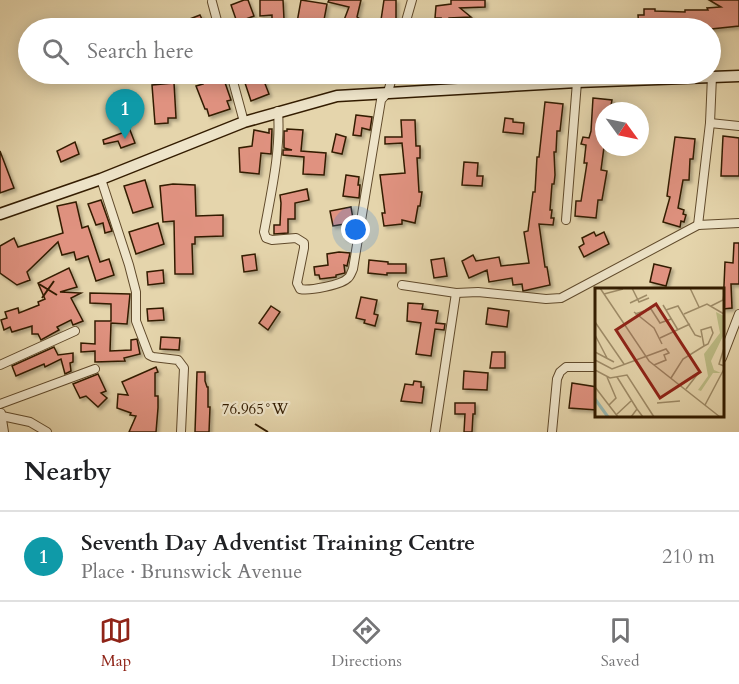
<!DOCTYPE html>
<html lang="en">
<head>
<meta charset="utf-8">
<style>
	body { margin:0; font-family:Cardo,serif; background:#f6f6f6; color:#202124 }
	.compass { position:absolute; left:595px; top:102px; width:54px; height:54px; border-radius:50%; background:#fff; box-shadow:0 3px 15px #0003; rotate:123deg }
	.you { position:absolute; left:356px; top:230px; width:21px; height:21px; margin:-15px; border:4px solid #fff; border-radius:50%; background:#1a73e8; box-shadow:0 0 0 9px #1a73e833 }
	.badge { display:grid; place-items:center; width:39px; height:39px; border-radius:50%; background:#8f2418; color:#fff; font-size:20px; font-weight:700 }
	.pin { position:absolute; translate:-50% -50px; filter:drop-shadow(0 2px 3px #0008) }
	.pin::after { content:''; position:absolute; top:32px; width:21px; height:18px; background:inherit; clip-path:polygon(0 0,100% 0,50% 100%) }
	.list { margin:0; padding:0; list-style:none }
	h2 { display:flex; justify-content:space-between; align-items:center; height:78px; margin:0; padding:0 24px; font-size:26px }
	h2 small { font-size:20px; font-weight:400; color:#757577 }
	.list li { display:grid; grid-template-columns:39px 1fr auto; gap:18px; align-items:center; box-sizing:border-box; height:90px; padding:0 24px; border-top:2px solid #e0e0e0 }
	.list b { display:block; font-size:22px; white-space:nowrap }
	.list p { margin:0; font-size:20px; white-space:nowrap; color:#757577 }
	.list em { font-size:20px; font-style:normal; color:#757577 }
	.icon { flex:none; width:33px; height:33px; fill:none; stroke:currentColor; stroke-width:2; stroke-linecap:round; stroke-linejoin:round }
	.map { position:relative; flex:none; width:739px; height:432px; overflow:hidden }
	.search { position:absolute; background:#fff; box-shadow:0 3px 15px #0003; left:18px; right:18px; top:18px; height:66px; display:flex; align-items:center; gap:15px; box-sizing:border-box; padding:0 21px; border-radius:33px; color:#757577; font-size:22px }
	.sheet { height:168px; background:#fff }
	nav { display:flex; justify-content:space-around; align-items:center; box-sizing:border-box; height:84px; border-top:2px solid #e0e0e0; background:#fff; font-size:16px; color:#757577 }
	nav a { display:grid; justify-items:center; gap:3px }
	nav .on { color:#8f2418 }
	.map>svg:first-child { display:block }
</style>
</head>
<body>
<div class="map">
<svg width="739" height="432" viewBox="0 0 739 432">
	<defs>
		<filter id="shadow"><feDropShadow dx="2.5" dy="2.5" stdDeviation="1.5" flood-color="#0004"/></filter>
	</defs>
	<rect width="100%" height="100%" fill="#e5d5ac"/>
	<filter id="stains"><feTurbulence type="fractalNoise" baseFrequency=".00333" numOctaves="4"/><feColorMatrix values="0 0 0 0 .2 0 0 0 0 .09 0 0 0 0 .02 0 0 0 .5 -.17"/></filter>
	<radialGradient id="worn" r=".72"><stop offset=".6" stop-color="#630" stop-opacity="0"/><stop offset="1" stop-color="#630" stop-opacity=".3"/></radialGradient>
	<g fill="#e09280" stroke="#331c00" stroke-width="1.5" filter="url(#shadow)">
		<polygon points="244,0 248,0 254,16 246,19 250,28 239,28 231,5"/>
		<polygon points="260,0 283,0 284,19 272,20 272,15 260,16"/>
		<polygon points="301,0 327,4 324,20 317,19 315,28 296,28"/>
		<polygon points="329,0 361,0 357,17 360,19 357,28 341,28 349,7 328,2"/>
		<polygon points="384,0 396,0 396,21 381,20"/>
		<polygon points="451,0 485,0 485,7 460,8 471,17 449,18 449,22 440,22 441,18 435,18 436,6 451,4"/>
		<polygon points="709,0 739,0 739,26 711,29 639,28 638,15 644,15 644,9 655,9 655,11 685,12 685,10 708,10 707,8 721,7"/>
		<polygon points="200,15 206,28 185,28 182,22"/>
		<polygon points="199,74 217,74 217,76 222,74 231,100 227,101 230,109 209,116 207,109 205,109 196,86 203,84"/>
		<polygon points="262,76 269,94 251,101 245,83"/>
		<polygon points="174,83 176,118 168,118 168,123 155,124 152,85"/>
		<polygon points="593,98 612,100 610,111 604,111 604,147 601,170 607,171 602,200 598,200 596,218 575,216 576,201 581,201 587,163 584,163 586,145 581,144 583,137 589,138 591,131"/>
		<polygon points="545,102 563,104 560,131 557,131 556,152 554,152 555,175 554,184 552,184 550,210 552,210 551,218 554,218 553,225 539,224 545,267 547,267 550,285 523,291 522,284 513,285 512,278 489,282 487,270 469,278 462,261 473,255 476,261 499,257 501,266 529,263 524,232 528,231 533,192 535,192 537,157 539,157"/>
		<polygon points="356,115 372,117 370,130 362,128 361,136 353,135"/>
		<polygon points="505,118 513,119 513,122 524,123 523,134 503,132"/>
		<polygon points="401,120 415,120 416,146 420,146 420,158 417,158 419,192 422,192 420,206 418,206 415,223 402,220 402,224 384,226 382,213 385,213 380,175 405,173 402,143 385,144 385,137 402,137"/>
		<polygon points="269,129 272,129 271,154 261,153 259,174 240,172 239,148 252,146 254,130 269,133"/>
		<polygon points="287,129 303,130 301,151 326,153 324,175 303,174 304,157 283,155 283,150 292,150 284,148 284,131 287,131"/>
		<polygon points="130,130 135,143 121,148 118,141 104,144 103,140"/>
		<polygon points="336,134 346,137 342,154 332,152"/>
		<polygon points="723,136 739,138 739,176 721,176"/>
		<polygon points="675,137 695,139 693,159 690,159 689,180 683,180 678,208 684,210 683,214 686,215 684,222 681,221 680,227 663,222 670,197 667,196"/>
		<polygon points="75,142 79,154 61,162 57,151"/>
		<polygon points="0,151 14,188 0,193"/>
		<polygon points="464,162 478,163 477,176 483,176 482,186 462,185"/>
		<polygon points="346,175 359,177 358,185 360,185 359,198 343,196"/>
		<polygon points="145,180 153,207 133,213 124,186"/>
		<polygon points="173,184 195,185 196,216 223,215 223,236 195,237 195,244 192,244 193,274 175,274 174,221 163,222 160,186"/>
		<polygon points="307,189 309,200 295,203 295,219 288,219 288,233 274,234 274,225 280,225 281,203 280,195"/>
		<polygon points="101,200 112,231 105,233 103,223 96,225 88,204"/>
		<polygon points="76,202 82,228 88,226 100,262 109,259 114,275 96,281 88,256 76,260 74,252 62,255 58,242 27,272 30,280 17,285 0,273 0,246 14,238 18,247 63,233 57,206"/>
		<polygon points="351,207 354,225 352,238 345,238 345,224 333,226 330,211"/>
		<polygon points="158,223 164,244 136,254 129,232"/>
		<polygon points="594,232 596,236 604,232 609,244 584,257 579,247 584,244 582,238"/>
		<polygon points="734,243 739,243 739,284 731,284 732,308 723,309 725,262 733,263"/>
		<polygon points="339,252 350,253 347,266 344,265 345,273 336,275 336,277 320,279 319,275 315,275 314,267 328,265 327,254"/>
		<polygon points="255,254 257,270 244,272 242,256"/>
		<polygon points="444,258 447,276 434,278 431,260"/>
		<polygon points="369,260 388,262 388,264 406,264 406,273 387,273 387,275 368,273"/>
		<polygon points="654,264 671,268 666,286 650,282"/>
		<polygon points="69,268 77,287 60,292 81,293 71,298 83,321 73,325 71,320 57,327 59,330 41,340 38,334 32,334 32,326 12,332 10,327 4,330 1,320 7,318 5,312 18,308 19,313 39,305 38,302 45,299 38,283"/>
		<polygon points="163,270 164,283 148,285 147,272"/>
		<polygon points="90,293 130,294 127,324 111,323 110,351 131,350 131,340 137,339 140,354 124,358 125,361 95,362 95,351 81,352 81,343 95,344 95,321 111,321 111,304 90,303"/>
		<polygon points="361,297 377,300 374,314 378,315 375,326 364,323 365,320 356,318"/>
		<polygon points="408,303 423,304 422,309 438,311 436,323 445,324 444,330 435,329 431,356 416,354 421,323 407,321"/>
		<polygon points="271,306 280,312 268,330 259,323"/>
		<polygon points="163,308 164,320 148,321 147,309"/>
		<polygon points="488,308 509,311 507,327 486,324"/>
		<polygon points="161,337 180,338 179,350 160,349"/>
		<polygon points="54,347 58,355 73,353 73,362 70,363 71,371 65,374 61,359 45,367 44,364 16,376 12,366"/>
		<polygon points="492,352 505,352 505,368 490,368"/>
		<polygon points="156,367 158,372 155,373 155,396 158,396 158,408 156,432 129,432 136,416 130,415 131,413 117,408 118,394 128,395 122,382"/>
		<polygon points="464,371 488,373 487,390 463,389"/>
		<polygon points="197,372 205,372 205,381 207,387 208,387 208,407 210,407 209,432 195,432"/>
		<polygon points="98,374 106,391 101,393 107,398 98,407 86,396 80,398 73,384"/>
		<polygon points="414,381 421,382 421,387 424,387 422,403 401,401 405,384 413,385"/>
		<polygon points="572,383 597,387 597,410 569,408"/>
		<polygon points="455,403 475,403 475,414 473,414 472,432 464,432 465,414 455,414"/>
	</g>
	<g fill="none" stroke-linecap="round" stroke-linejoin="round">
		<g stroke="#604a2b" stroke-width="10">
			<g id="street">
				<polyline points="212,2 219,28"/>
				<polyline points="404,28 412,0"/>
				<polyline points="231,74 244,122"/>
				<path d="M278,111C281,151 271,193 264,232L266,238L272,240L296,238L304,243V248L297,283L300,289C309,291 342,285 348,278C350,277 352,271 353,269L381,100L388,92L393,74"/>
				<polyline points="710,123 739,126"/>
				<polyline points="101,179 129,265 136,292 136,321 149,355 153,357 178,360 184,368 181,432"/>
				<polyline points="566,220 577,82"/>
				<polyline points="698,225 710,123 712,76"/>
				<polyline points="402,285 456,293 478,292 546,299 561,298 698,225 739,223"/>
				<polyline points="722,358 739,314"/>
				<polyline points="0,365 75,331"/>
				<polyline points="0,404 95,369"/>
				<polyline points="1,413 4,432"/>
				<polyline points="2,416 30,422 47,432"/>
				<polyline points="435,432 456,293"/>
				<polyline points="552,432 557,379 560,372 566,367 596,367"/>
			</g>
		</g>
		<g stroke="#331c00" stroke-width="13">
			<polyline id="secondary" points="0,214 101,179 244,122 337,96 577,82 739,76"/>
		</g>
		<use href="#street" stroke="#eee4c9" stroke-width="8"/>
		<use href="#secondary" stroke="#eee4c9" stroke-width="10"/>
	</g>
	<path fill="none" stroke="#331c00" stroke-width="2" d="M39,284L57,295M42,298L54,281M255,424L268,432"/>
	<g transform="translate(595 288)">
		<rect width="129" height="129" fill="#e5d5ac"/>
		<path d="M121,24L129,28L128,48L116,73L119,82L126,85H118L106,103L103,102L113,88L109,66L125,45Z" fill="#bcbb84"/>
		<path fill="none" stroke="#98b7b1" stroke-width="3" d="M0,111L13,129"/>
		<path fill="none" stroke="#9e8b67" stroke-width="1.5" d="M5,0L54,73L125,129M37,0L44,14L54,10M95,0L104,19M9,6L28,1M35,15L52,7M68,17L83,42M116,18L128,12L129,6M71,22L83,18L100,47L106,49M39,24L59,40L67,56M40,26L56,21L65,35L76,31M89,26L112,16L129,26M0,34L29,76M0,47L12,70M65,50L95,36M129,60L124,76L129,78M0,64L19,74M0,72L17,81L71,61L74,65L69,67L71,72L59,77M0,82L15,90L32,87L59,129M12,89L21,110L14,117M22,89L42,121M76,90L88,71L109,58L113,56L118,45L116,39L106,42L109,58M0,99L23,129M91,101L105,83M62,115L85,113M110,117L129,81M21,127L36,113M36,129L42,121L48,129"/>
		<path fill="#8f2418" fill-opacity="0.15" stroke="#8f2418" stroke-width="3" d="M61,16L105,84L65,110L21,42Z"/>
		<rect width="129" height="129" fill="none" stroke="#331c00" stroke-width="3"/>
	</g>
	<g font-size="15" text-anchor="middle" fill="#331c00" stroke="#eee4c9" stroke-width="4.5" stroke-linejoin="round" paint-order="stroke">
		<text x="255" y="414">76.965°W</text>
	</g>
	<rect width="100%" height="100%" filter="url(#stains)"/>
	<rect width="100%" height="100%" fill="url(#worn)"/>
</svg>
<svg class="compass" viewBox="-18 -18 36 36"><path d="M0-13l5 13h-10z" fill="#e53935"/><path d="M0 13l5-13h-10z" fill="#757577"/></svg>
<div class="you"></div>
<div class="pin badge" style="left:125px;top:139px;background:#0f9aa8">1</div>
<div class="search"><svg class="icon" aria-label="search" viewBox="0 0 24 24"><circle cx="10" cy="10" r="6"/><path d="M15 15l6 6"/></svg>Search here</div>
</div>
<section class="sheet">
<h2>Nearby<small></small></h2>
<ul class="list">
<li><span class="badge" style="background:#0f9aa8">1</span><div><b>Seventh Day Adventist Training Centre</b><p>Place · Brunswick Avenue</p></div><em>210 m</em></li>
</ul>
</section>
<nav>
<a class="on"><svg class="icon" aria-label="map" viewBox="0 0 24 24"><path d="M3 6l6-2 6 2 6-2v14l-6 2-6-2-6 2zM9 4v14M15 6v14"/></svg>Map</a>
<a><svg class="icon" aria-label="directions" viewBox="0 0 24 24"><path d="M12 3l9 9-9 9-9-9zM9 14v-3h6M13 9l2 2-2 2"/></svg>Directions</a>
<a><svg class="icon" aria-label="saved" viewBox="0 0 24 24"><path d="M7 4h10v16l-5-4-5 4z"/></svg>Saved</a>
</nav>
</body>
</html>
